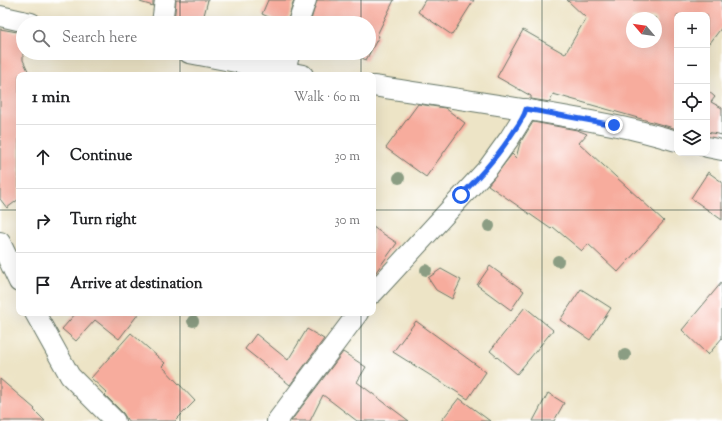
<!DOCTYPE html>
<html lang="en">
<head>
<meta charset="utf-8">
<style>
	body { margin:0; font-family:"Sorts Mill Goudy",serif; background:#f2f2f2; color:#202124 }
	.controls { position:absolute; right:12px; top:12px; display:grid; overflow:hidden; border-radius:8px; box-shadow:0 4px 16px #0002 }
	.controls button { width:36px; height:36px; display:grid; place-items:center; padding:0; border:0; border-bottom:1px solid #e0e0e0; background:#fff; color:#202124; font:20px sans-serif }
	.compass { position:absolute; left:626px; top:12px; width:36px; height:36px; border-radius:50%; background:#fff; box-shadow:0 4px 16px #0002; rotate:299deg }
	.stop { position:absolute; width:12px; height:12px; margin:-9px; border:3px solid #2563eb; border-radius:50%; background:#fff }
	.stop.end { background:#2563eb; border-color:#fff; box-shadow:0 1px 4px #0008 }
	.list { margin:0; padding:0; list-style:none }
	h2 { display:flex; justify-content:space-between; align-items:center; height:52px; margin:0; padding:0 16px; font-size:17px }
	h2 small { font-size:13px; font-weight:400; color:#757577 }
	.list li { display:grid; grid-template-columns:26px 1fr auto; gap:12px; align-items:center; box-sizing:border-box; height:64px; padding:0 16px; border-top:1px solid #e0e0e0 }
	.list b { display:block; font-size:15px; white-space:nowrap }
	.list em { font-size:13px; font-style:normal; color:#757577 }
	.icon { flex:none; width:22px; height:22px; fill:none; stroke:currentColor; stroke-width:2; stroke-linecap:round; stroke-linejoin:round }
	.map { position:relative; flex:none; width:722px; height:421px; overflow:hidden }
	.search { position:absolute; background:#fff; box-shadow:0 4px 16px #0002; left:16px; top:16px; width:360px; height:44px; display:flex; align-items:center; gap:10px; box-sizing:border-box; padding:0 14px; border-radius:22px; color:#757577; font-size:15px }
	.panel { position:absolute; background:#fff; box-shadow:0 4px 16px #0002; left:16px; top:72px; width:360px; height:244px; border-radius:8px }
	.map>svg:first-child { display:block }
</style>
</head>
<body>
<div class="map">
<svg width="722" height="421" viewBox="0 0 722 421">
	<rect width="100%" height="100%" fill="#fff"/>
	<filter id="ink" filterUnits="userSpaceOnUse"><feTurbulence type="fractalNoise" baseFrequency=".025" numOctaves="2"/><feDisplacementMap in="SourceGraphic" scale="8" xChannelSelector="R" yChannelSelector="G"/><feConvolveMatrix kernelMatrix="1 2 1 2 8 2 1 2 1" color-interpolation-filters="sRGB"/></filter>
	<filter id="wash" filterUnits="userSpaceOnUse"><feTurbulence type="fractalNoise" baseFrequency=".012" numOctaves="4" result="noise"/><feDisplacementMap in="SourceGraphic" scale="16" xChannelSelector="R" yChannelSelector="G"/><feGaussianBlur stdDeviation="0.9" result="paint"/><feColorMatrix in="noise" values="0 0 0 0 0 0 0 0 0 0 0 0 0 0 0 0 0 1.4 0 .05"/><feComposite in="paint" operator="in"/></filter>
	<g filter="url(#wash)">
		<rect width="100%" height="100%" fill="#ede4c6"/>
		<g id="blocks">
			<g fill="#f7ac9d" fill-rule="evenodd">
				<polygon points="141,0 153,0 153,6 140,2"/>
				<polygon points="176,0 208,0 202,23 174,23"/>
				<polygon points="268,0 294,0 287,23 281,23 262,14"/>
				<polygon points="317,0 394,0 377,35 379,36 366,60 352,53 369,53 369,23 310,23"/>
				<polygon points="425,0 474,0 452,35 418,12"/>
				<path d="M567,0H722V27L707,47V15H677V129L553,94L550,102L531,99V96L497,77L523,30L565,54L586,18ZM632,18H656V42H632Z"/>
				<polygon points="0,29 23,33 23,60 30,75 19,75 19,199 7,208 0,199"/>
				<polygon points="707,90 715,97 711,102 722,108 722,135 707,132"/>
				<polygon points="418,104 445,108 465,123 426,177 386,148"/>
				<polygon points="533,122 577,130 587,134 579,143 664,221 618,272 588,244 582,251 553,227 551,229 488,185 512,154 516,158 520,143"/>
				<polygon points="708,172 722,182 722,220 691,198"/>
				<polygon points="373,227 397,243 373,276"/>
				<polygon points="490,266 524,291 511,310 477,285"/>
				<polygon points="441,269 461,280 452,299 436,290 428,278"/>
				<polygon points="722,282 722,338 708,355 682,330"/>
				<polygon points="581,289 611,308 590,340 560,320"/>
				<polygon points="525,307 553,330 517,374 490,351"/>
				<polygon points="76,313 139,313 119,339 95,320 76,341 62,329"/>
				<polygon points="416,321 486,372 468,399 393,352"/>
				<polygon points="307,329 324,339 290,385 245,349 256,334 288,360"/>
				<polygon points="131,333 165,363 162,366 195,401 175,421 128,421 123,413 105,395 107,393 91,378"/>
				<polygon points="343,352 366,367 357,382 409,421 357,421 323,395 310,421 291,421"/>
				<polygon points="0,379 35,409 34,410 45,421 0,421"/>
				<polygon points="548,393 564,403 554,421 533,421"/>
				<polygon points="459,398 490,421 441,421"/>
			</g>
		</g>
	</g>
	<g filter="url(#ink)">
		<use href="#blocks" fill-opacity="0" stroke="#677767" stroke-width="1"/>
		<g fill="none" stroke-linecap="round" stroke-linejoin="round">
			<g stroke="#677767" stroke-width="22">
				<g id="minor">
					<polyline points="0,16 31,23"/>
					<polyline points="162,23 165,0"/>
					<polyline points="298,23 306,0"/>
					<polyline points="189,53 303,75"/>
					<polyline points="284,72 290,53"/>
					<path d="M373,86C453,98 533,109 612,125C634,129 655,135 677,141"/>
					<polyline points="707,147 722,150"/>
					<polyline points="0,242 19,282"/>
					<polyline points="373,293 488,168 509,139 524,115 526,109"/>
					<polyline points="35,313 70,376 115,421"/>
					<polyline points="277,421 358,313"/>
				</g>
			</g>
			<use href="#minor" stroke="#fff" stroke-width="20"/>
		</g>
		<g fill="#8b9d83">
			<circle cx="399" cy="178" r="6"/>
			<circle cx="489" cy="226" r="6"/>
			<circle cx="558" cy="261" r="6"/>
			<circle cx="426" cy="270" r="6"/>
			<circle cx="193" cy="321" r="6"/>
			<circle cx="625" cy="355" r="6"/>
		</g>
	</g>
	<g fill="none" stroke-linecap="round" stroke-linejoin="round" filter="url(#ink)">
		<path stroke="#2563eb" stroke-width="5" d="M461,195C481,175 499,155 514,131C519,124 524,117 526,109L614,125"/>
	</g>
	<path fill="none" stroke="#1f3d34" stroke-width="1" stroke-opacity="0.55" d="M180,0V23M361,0V23M542,0V421M180,53V75M361,53V75M0,210H19M373,210H722M180,313V421M361,313V421"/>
</svg>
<div class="controls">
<button>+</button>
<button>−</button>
<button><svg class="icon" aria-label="locate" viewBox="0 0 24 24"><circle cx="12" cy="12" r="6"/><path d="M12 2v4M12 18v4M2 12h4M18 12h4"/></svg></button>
<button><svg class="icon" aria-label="layers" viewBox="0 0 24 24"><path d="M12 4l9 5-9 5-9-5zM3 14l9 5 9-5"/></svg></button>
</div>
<svg class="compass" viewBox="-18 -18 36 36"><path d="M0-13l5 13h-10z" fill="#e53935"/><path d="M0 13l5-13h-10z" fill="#757577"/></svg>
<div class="stop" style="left:461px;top:195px"></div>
<div class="stop end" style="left:614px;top:125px"></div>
<div class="search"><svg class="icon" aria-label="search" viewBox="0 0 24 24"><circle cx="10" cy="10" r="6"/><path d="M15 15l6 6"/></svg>Search here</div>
<section class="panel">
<h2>1 min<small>Walk · 60 m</small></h2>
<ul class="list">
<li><svg class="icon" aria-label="ahead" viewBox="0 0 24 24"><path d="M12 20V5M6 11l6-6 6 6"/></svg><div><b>Continue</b></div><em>30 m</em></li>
<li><svg class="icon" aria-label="right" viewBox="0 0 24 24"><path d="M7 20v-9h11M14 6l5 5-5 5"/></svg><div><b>Turn right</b></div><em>30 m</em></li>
<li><svg class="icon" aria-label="arrive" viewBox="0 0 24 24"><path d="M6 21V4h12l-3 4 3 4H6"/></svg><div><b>Arrive at destination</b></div></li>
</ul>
</section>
</div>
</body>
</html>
